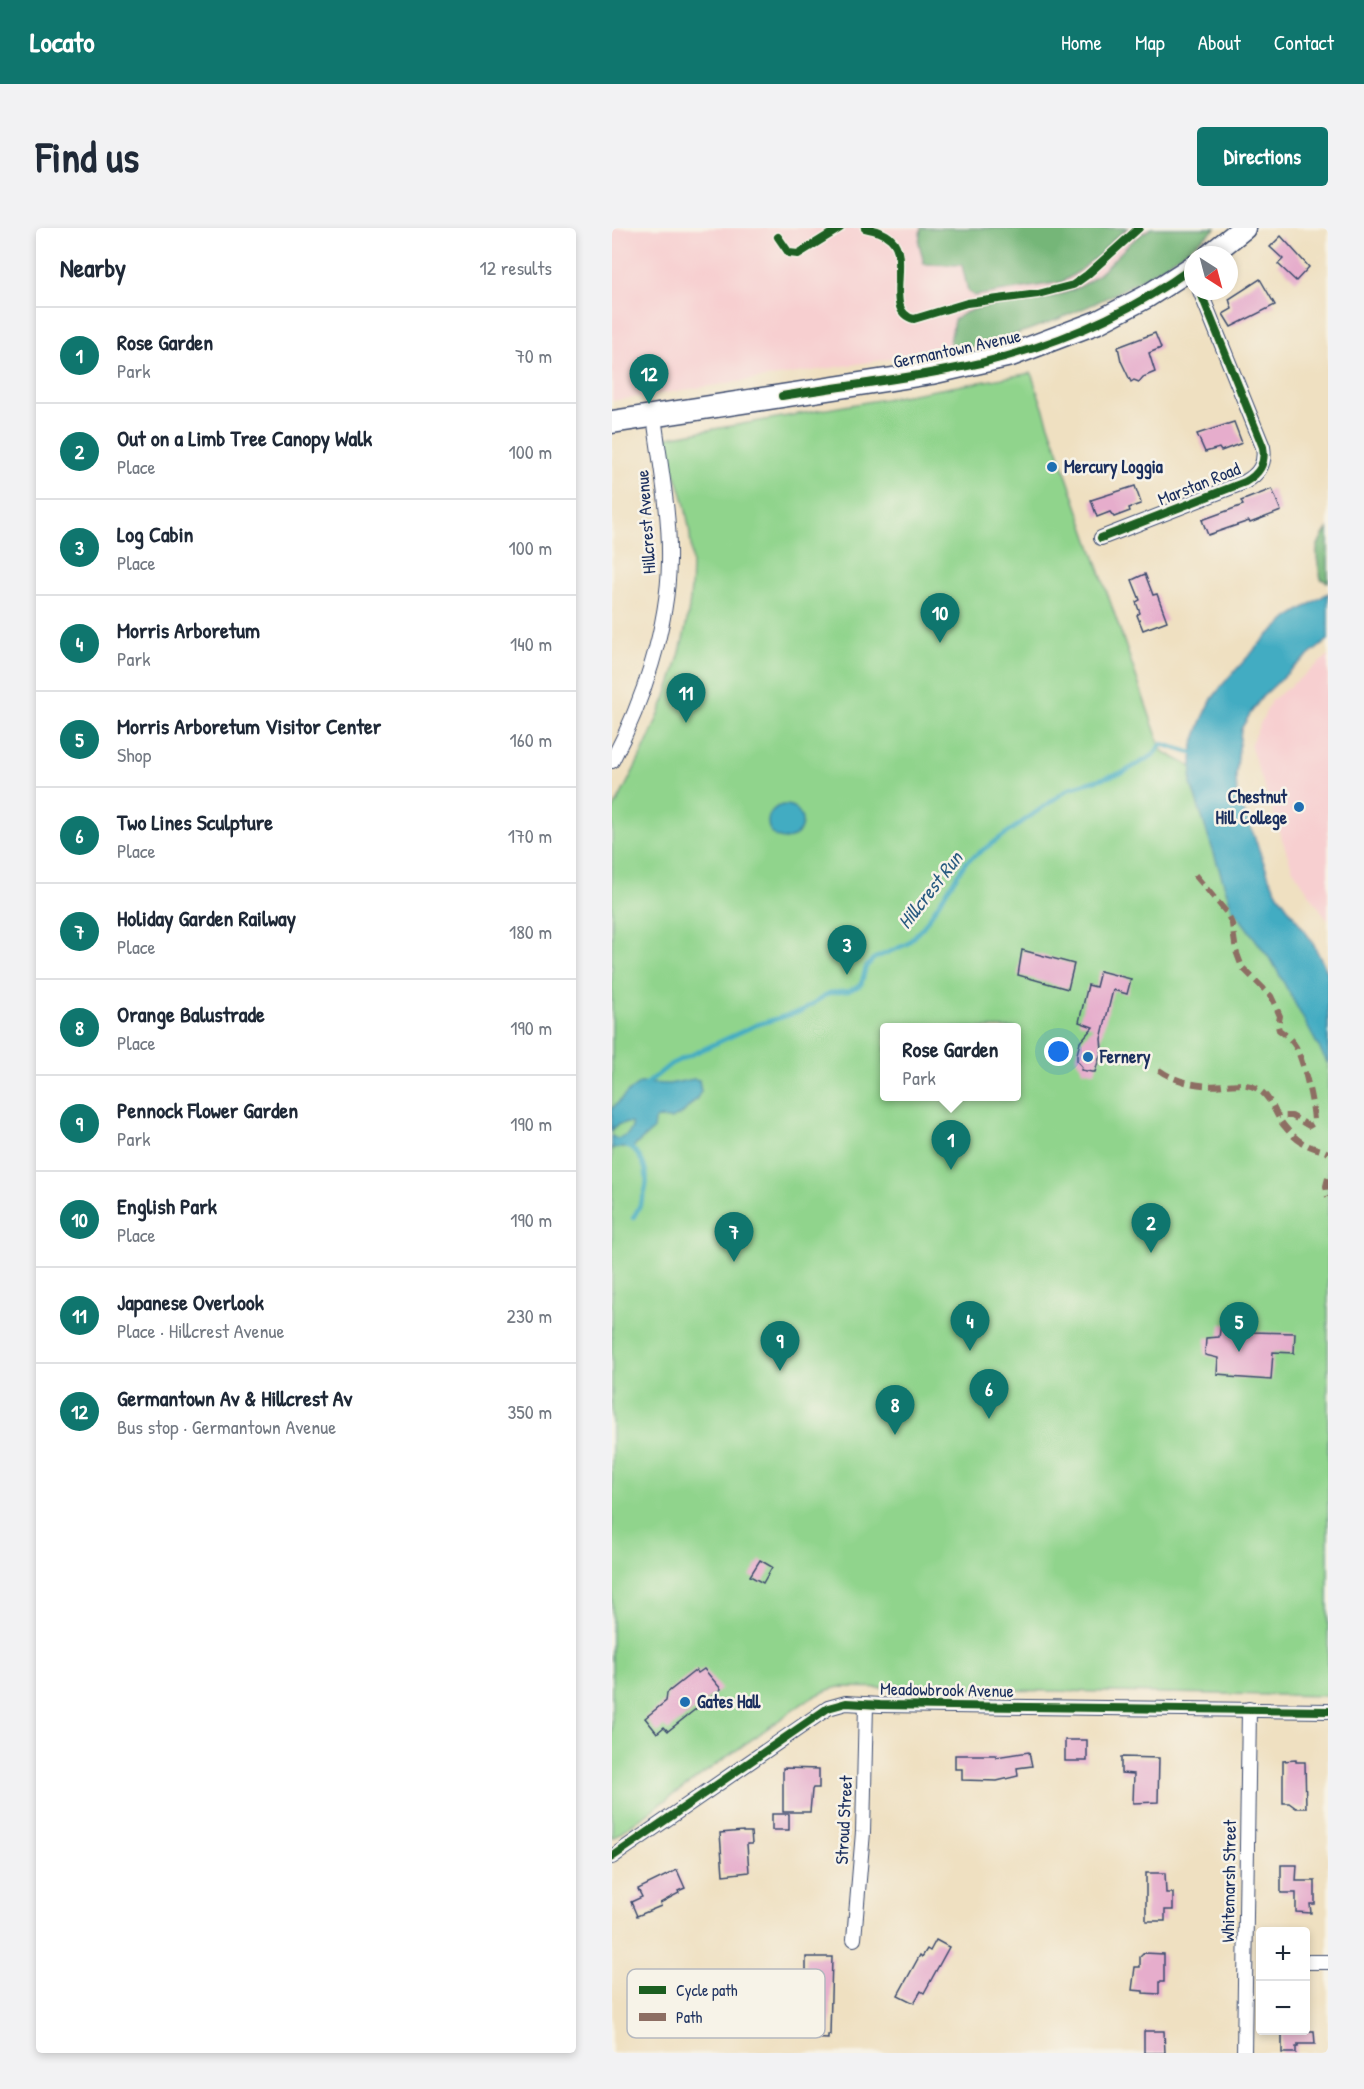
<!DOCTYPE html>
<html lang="en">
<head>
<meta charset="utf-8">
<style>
	body { margin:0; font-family:"Patrick Hand",sans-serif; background:#f2f2f3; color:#1f2937 }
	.controls { position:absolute; right:18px; bottom:18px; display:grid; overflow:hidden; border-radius:6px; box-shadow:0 3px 9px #0003 }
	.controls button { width:54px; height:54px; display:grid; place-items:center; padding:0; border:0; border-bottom:2px solid #e0e1e3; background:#fff; color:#1f2937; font:30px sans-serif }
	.compass { position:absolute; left:572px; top:18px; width:54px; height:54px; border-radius:50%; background:#fff; box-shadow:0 3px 9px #0003; rotate:144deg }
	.you { position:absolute; left:447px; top:824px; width:21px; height:21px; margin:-15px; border:4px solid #fff; border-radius:50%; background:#1a73e8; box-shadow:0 0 0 9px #1a73e833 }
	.badge { display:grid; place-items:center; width:39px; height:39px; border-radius:50%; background:#0f766e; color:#fff; font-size:20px; font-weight:700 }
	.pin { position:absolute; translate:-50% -50px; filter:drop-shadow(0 2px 3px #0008) }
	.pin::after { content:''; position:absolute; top:32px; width:21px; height:18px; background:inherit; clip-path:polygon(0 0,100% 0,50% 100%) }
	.popup { position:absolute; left:268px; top:795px; width:141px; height:78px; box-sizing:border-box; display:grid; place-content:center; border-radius:6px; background:#fff; filter:drop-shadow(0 2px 4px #0005); font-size:20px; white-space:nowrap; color:#747a83 }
	.popup b { font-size:22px; color:#1f2937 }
	.popup::after { content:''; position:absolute; left:50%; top:100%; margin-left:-12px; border:12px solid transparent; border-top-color:#fff }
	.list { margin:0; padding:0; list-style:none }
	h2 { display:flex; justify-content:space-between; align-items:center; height:78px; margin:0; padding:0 24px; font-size:26px }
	h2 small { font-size:20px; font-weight:400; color:#747a83 }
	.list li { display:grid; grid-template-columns:39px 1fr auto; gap:18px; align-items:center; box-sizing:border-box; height:96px; padding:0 24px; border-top:2px solid #e0e1e3 }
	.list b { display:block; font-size:22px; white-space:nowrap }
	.list p { margin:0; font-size:20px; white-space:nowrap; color:#747a83 }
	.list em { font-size:20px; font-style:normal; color:#747a83 }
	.map { position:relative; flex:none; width:716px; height:1825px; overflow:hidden; border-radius:6px }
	header { display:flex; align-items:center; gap:36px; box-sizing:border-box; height:84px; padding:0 30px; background:#0f766e; color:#fff }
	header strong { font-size:28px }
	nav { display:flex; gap:33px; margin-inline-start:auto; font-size:21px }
	.intro { display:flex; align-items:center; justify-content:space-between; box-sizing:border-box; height:144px; padding:0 36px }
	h1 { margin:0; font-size:42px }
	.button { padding:15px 27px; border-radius:6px; background:#0f766e; color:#fff; font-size:21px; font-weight:700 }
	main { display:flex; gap:36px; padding:0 36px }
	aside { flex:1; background:#fff; border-radius:6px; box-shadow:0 3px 9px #0003 }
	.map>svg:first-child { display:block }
</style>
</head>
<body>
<header>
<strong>Locato</strong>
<nav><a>Home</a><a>Map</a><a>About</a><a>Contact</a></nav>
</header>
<div class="intro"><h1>Find us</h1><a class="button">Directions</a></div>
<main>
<aside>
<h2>Nearby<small>12 results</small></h2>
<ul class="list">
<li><span class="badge">1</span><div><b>Rose Garden</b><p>Park</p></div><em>70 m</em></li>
<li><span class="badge">2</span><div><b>Out on a Limb Tree Canopy Walk</b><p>Place</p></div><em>100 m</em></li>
<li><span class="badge">3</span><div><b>Log Cabin</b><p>Place</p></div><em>100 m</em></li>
<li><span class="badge">4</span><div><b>Morris Arboretum</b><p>Park</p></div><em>140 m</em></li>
<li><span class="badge">5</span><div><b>Morris Arboretum Visitor Center</b><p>Shop</p></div><em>160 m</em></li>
<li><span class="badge">6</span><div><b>Two Lines Sculpture</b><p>Place</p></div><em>170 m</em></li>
<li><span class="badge">7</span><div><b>Holiday Garden Railway</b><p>Place</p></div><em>180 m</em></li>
<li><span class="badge">8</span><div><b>Orange Balustrade</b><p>Place</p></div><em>190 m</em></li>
<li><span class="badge">9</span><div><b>Pennock Flower Garden</b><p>Park</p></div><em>190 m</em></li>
<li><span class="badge">10</span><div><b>English Park</b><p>Place</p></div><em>190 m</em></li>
<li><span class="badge">11</span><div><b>Japanese Overlook</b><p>Place · Hillcrest Avenue</p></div><em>230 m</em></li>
<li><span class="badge">12</span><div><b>Germantown Av &amp; Hillcrest Av</b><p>Bus stop · Germantown Avenue</p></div><em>350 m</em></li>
</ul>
</aside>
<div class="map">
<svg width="716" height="1825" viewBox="0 0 716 1825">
	<rect width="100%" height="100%" fill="#f7f3e8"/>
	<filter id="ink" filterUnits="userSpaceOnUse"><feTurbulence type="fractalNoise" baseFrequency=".0167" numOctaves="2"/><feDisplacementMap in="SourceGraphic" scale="12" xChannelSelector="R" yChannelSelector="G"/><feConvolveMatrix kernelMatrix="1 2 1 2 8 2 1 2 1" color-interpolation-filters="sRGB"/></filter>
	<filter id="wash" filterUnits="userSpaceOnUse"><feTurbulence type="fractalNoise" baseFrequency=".008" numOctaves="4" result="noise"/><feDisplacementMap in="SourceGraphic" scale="24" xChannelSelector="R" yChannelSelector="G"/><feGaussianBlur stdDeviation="1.35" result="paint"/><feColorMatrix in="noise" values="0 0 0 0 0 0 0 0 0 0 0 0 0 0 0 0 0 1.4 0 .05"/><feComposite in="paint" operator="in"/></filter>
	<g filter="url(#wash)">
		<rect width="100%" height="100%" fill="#efe0c1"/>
		<g fill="#f7cfd0">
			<polygon points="0,0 594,0 354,117 298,128 0,173"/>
			<polygon points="716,428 716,693 680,640 638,517 659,473"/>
		</g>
		<path fill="#90d48c" stroke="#568275" stroke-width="1.5" fill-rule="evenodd" d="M419,145L550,523L580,539L716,788V1468L227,1459L216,1462L197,1471L0,1610V584C61,471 116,341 50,217L51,210ZM273,800H405V868H273Z"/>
		<g fill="#74b678" stroke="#48726b" stroke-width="1.5">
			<polygon points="309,0 516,0 502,11 487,27 466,44 450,54 362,68 356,63 350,37 312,36 307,15"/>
			<path d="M540,0H604C529,62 439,100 344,123L338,115L342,92C362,75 392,78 417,74C432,71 451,67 465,60C495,47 511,14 540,0Z"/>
			<path d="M716,300V354L709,351C704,325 700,322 716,300Z"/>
		</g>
		<g fill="#43acc2" stroke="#2f6e90" stroke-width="1.5">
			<polygon points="716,365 716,412 681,440 650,469 638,486 629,501 624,548 625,569 638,597 657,649 666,666 699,712 716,745 716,836 661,735 620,680 579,556 581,517 590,492 600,471 612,455 653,410 677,389"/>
			<circle cx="173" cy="594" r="17"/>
			<path d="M82,851L87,852L89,863L85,870L70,886L59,891L45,890L42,893L41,902L20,920H0V908L5,911C11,910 18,906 20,899L19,895C10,896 5,894 0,903V881L16,864L28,855L57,856Z"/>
		</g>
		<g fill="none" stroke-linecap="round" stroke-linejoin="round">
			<g stroke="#43acc2" stroke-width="4.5">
				<polyline points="32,858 59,836 144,797 190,783 217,765 236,763 249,757 254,739 261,731 295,716 311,699 354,634 458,560 512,544 540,528 550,516 583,526 585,524"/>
				<path d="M14,918C22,920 27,927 31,935C40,954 31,973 21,990"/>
			</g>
		</g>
		<g id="blocks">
			<g fill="#e6adcc">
				<polygon points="669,8 697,39 684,53 666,36 671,31 658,19"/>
				<polygon points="648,51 663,77 619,99 611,86 620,81 617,71"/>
				<polygon points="543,105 549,120 537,125 543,144 531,149 527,154 522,152 519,154 509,133 506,119"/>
				<polygon points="622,194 630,215 609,223 607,220 593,224 585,206"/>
				<polygon points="523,258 529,275 528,276 517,280 518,283 502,289 498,284 485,289 479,272"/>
				<polygon points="660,261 669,283 638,295 637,293 596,307 590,292 631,277 629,273"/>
				<polygon points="533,346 541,367 545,366 555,393 531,402 525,387 528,385 524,374 528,372 520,352"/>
				<polygon points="410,722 462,736 456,761 406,747"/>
				<polygon points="488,743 519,751 515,766 501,762 489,811 490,821 483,844 480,844 469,842 470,839 465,833 465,826 468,814 481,799 467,794 476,757 484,759"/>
				<polygon points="609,1096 640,1099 640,1104 683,1105 682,1125 661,1124 659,1152 617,1149 617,1147 605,1146 606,1130 593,1127 594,1110 607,1109"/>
				<polygon points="148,1332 160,1339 151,1355 138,1348"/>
				<polygon points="92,1441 109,1461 56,1503 52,1499 45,1505 33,1490 54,1473 55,1465 84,1442 86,1445"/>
				<rect x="453" y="1512" width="22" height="21"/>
				<polygon points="417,1524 420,1538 405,1540 406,1548 385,1553 350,1552 350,1541 343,1541 343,1527 384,1527 384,1529"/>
				<polygon points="509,1529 547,1530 546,1574 521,1575 522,1546 509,1545"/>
				<polygon points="684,1532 684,1534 693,1534 694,1580 684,1580 677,1575 671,1575 671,1533"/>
				<polygon points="171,1540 207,1541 207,1560 201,1560 200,1562 198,1584 171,1584"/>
				<rect x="160" y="1586" width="17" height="16"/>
				<polygon points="131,1603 131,1604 139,1604 140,1616 135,1616 137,1644 111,1647 108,1605"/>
				<polygon points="669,1637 685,1637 684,1653 703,1653 703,1676 698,1676 699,1685 684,1684 684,1665 669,1665"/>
				<polygon points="65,1642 73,1660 66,1663 67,1665 48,1675 49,1678 25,1688 19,1674 30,1669 26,1661"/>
				<polygon points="534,1645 553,1645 554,1665 561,1665 561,1682 553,1682 553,1693 534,1693"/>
				<polygon points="324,1712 337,1719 312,1765 309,1763 302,1775 286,1767 308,1727 310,1729 315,1721 318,1723"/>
				<polygon points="532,1725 552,1726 552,1754 547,1754 547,1766 531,1765 531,1763 520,1762 523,1739 528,1739 528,1729"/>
				<polygon points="194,1729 220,1729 218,1807 216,1807 216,1811 197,1810 197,1807 195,1806 196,1754 194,1754"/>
				<rect x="98" y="1769" width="34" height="22"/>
				<polygon points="532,1803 552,1803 553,1825 532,1825"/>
				<polygon points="670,1803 702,1803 703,1816 686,1816 686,1819 684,1819 684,1825 670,1825"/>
			</g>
		</g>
	</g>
	<g filter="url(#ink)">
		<use href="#blocks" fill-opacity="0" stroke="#3b4a6d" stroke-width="1.5"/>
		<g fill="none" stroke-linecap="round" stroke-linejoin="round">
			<g stroke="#3b4a6d" stroke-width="16">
				<g id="minor">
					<path d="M489,310L633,254C647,246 654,236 651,219L588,63"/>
					<path d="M0,533C31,474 56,399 57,333C58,284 48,236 42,188"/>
					<polyline points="0,1629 216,1480 234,1475 268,1477 716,1483"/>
					<polyline points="242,1711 251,1604 254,1476"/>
					<polyline points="694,1734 716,1734"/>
					<polyline points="632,1825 637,1481"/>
				</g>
			</g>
			<g stroke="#3b4a6d" stroke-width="25">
				<g id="primary">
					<polyline points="598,27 632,0"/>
					<polyline points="0,194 319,145 399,127 486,94 534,69 581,39"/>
				</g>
			</g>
			<use href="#minor" stroke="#fff" stroke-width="14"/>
			<use href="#primary" stroke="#fff" stroke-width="22"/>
			<g stroke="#8d6e63" stroke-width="6" stroke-dasharray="12 6" stroke-linecap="butt">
				<path d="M583,647L615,685L620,696L624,723L630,739L659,768L668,788L666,798L667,802C673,806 680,812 684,819C692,835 702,877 702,895L697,898L680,888H667"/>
				<path d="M547,842C563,854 591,860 612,857C622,856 634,855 644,860C661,869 662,887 674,900C679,906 687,914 695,917C702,921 709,921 716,925"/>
				<polyline points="716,950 714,958 716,969"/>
			</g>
			<g stroke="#f7f3e8" stroke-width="11">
				<g id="cycleway">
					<path d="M253,0C262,2 272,4 279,11C300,30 270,84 302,91L355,75L426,66L461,57L475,47L527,0"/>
					<polyline points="166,9 177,25 186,26 228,0"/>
					<path d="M170,168C236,157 304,150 369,135C444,117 518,85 581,39"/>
					<path d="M489,310L633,254C647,246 654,236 651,219L588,63"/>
					<polyline points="0,1629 216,1480 234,1475 268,1477 716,1483"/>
				</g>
			</g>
			<use href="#cycleway" stroke="#1b5e20" stroke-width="8"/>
		</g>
	</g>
	<g fill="#1f6fb2" stroke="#f7f3e8" stroke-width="2">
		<circle cx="440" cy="239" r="6"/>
		<circle cx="687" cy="579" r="6"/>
		<circle cx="476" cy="829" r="6"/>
		<circle cx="73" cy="1474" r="6"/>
	</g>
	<g text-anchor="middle" stroke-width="5" stroke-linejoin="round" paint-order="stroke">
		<g font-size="18" fill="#1b2f5e" stroke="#f7f3e8">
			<text transform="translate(345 121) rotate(-12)" y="6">Germantown Avenue</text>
			<text transform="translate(587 256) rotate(-22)" y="6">Marstan Road</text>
			<text transform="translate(34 294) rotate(-94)" y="6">Hillcrest Avenue</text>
			<text transform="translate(335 1462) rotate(1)" y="6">Meadowbrook Avenue</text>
			<text transform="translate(232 1592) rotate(-87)" y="6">Stroud Street</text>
			<text transform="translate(617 1653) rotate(-89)" y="6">Whitemarsh Street</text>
		</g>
		<g font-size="18" font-weight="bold" fill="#1b2f5e" stroke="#f7f3e8" text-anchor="start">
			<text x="452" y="245">Mercury Loggia</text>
			<text x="675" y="575" text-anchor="end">Chestnut<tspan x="675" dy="21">Hill College</tspan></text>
			<text x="488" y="835">Fernery</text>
			<text x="85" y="1480">Gates Hall</text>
		</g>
		<g font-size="20" font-style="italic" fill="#295b81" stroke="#f7f3e8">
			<text transform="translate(318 662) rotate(-52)" y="7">Hillcrest Run</text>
		</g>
	</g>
	<rect x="15" y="1741" width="198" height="69" rx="9" fill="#f7f3e8" stroke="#b5b8bf" stroke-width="1.5"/>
	<rect x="27" y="1758" width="27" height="8" fill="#1b5e20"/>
	<rect x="27" y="1785" width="27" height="8" fill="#8d6e63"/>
	<g font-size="16" fill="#1b2f5e">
		<text x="64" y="1768">Cycle path</text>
		<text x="64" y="1795">Path</text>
	</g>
</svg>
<div class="controls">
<button>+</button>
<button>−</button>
</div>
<svg class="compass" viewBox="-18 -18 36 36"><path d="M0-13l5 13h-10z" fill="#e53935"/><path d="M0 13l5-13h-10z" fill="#747a83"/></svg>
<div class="you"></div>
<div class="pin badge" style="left:339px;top:942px">1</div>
<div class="popup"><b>Rose Garden</b>Park</div>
<div class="pin badge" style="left:539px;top:1025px">2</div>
<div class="pin badge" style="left:235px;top:747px">3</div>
<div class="pin badge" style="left:358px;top:1123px">4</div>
<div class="pin badge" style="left:627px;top:1124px">5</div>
<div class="pin badge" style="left:377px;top:1191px">6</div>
<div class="pin badge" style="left:122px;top:1034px">7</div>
<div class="pin badge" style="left:283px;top:1207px">8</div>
<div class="pin badge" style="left:168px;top:1143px">9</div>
<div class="pin badge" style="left:328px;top:415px">10</div>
<div class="pin badge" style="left:74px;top:495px">11</div>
<div class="pin badge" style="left:37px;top:176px">12</div>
</div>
</main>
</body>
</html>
